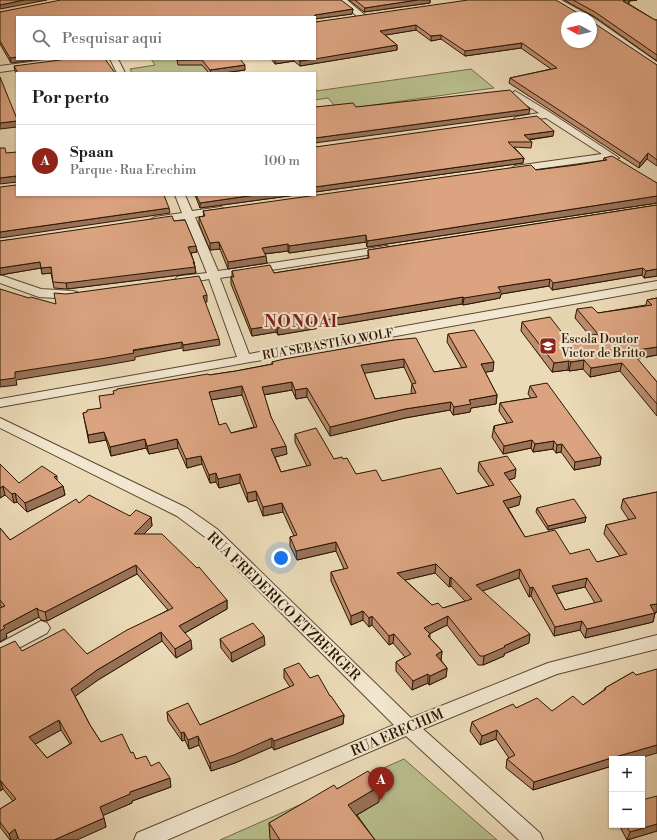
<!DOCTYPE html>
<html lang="pt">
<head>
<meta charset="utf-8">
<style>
	body { margin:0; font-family:"Libre Bodoni",serif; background:#f6f6f6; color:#202124 }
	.controls { position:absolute; right:12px; bottom:12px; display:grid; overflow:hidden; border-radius:0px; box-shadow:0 1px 3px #0004 }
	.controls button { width:36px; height:36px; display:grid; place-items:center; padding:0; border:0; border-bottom:1px solid #e0e0e0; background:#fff; color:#202124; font:20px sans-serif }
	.compass { position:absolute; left:561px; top:12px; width:36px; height:36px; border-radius:50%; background:#fff; box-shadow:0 1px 3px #0004; rotate:278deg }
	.you { position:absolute; left:281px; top:558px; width:14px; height:14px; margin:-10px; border:3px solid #fff; border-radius:50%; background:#1a73e8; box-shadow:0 0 0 6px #1a73e833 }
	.badge { display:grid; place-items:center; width:26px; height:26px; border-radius:50%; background:#8f2418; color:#fff; font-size:13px; font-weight:700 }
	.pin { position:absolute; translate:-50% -33px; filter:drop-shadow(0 1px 2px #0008) }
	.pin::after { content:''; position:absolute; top:21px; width:14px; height:12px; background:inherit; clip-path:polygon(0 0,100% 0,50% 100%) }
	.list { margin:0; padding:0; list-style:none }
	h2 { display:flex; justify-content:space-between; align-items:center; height:52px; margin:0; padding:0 16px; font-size:17px }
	h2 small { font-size:13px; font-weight:400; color:#757577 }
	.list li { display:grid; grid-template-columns:26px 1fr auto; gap:12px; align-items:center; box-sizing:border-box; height:72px; padding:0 16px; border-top:1px solid #e0e0e0 }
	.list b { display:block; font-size:15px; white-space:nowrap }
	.list p { margin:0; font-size:13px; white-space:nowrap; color:#757577 }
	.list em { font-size:13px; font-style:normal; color:#757577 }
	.icon { flex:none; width:22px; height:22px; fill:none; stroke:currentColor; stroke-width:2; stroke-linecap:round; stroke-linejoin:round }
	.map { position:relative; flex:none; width:657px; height:840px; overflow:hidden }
	.search { position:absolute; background:#fff; box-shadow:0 1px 3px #0004; left:16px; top:16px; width:300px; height:44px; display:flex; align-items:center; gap:10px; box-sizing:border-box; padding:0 14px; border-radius:0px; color:#757577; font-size:15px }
	.panel { position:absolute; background:#fff; box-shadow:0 1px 3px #0004; left:16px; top:72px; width:300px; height:124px; border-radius:0px }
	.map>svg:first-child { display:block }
</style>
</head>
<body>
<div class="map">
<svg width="657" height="840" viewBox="0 0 657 840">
	<rect width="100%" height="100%" fill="#ebdab7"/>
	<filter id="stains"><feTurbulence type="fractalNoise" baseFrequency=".005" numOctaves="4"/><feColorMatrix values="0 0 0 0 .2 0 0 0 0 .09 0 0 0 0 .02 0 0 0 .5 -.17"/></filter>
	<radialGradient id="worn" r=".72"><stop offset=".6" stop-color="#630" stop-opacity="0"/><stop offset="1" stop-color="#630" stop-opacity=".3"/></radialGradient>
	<g fill="#b9bf8d" stroke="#726a46">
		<polygon points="151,59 212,59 225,73 132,73 130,69 155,65"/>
		<polygon points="471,69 494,88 338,110 328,98 315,100 315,89 316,91"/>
		<polygon points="404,759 497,840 220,840"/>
	</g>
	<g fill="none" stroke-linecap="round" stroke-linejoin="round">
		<g stroke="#5a472e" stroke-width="2">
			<g id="street">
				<polygon points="338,0 347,0 366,16 365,18 359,18"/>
				<polygon points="551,0 561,0 594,18 657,62 657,69 591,24 591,18 581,18"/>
				<polygon points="53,59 75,59 71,62 0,72 0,66"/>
				<polygon points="110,59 118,59 125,73 117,73"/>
				<polygon points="515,91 551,113 619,158 614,161 609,159 515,172 511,171 510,169 515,166 602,154 546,118 516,121 514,119 516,117 539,113 512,96 511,94"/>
				<polygon points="175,195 185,195 192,211 221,207 226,210 221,213 195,217 218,271 386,246 390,247 392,249 390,251 386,252 220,278 249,354 657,281 657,289 0,407 0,399 237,357 209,279 181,284 177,283 175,280 177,277 181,276 207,273 185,219 155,223 150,220 155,217 182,213"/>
				<polygon points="0,275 41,289 73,291 77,292 79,295 77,298 73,299 39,297 0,283"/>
				<polygon points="0,418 187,508 217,529 411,718 548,663 657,635 657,649 557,674 423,729 540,833 543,840 519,840 406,736 167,840 134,840 137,833 394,725 205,537 177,516 0,428"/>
				<polygon points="41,621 47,623 50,628 47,633 0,658 0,643"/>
			</g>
		</g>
		<use href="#street" fill="#f2e7d0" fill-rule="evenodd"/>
	</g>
	<g fill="#bc8c6e" stroke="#2a1600" fill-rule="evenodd">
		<polygon points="349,0 430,0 430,3 364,12"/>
		<polygon points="564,0 637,0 629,1 629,4 655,20 657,20 657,61 595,17"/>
		<polygon points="353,9 352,14 315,19 315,17 17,17 11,63 0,44 0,12"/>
		<polygon points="567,18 657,65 657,166 647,159 639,168 509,83 510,78 551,69 521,48 465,56 441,39 431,41 416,30 385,35 397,45 397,50 300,66 294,61 275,64 271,59 315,59 315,22"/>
		<polygon points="240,59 245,70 223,73 209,73 202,65 178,65 177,60"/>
		<polygon points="14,66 115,73 17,73 17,74 15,71"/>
		<polygon points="553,136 529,140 532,142 531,148 514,147 524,158 523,163 315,192 315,147"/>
		<polygon points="604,158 657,183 657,203 367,247 366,242 289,253 288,251 265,254 267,263 228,269 220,249 210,250 199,224 199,217 204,216 203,211 576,165 603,161"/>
		<polygon points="195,195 296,195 200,208"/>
		<polygon points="657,205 657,276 644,278 642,275 552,290 549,286 501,294 500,298 463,305 462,304 278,335 276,332 252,336 231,284 231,277 232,277 232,271 274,273 368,258 368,250"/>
		<polygon points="174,221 197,252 191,253 194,262 196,273 67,289 54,288 51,273 42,274 41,268 0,275 0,241"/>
		<polygon points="657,298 657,355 637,359 657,382 657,416 620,371 590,377 583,369 569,371 568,370 552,372 521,331 522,322 567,339 590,336 575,318 577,309 598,313 646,305 647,300"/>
		<path d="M448,334L493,371L485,372L497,395L496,404L471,408L470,412L453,415L450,410L405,418L330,436L307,397L296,399L292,390L264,395L271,417L287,454L275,457L281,472L307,466L295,442V434L334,459H343L356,474L382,481L457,494L489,486L478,471L479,462L515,478L509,480L519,505L508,508L525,537L570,554L597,562L620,556L604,534L606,525L629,520L621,508L623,499L657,492V612L655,613L653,622L585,638L580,630L554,636L531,596L529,597L519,578L482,591L529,643L504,654V656L483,665H478L447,625L429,634H430V638L442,651L441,660L447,668L446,677L429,685L428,683L412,690L396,671V662L405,657L393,643L389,645L372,625L369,627L363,620L351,625L331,581V572L344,569L336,551L297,560L290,546V537L294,536L283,512L263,516L257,500L248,502L240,483L219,488L216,482L210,483L202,464L187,468L178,448L149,454L146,448L111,456L106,440L89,443L83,413L101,408L113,394L209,375L236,371L272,364V362L394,340L434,372L462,368L447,342ZM404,367L412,384L411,392L412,394L375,399L364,373ZM242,395L254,427L231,433L219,425L211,400ZM435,573L449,587L451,586L465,601L443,608L432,605L405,580ZM585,587L595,603L565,610L556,594Z"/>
		<polygon points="530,386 601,457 600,465 574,470 561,452 556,453 553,449 533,452 531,448 503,454 492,437 494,426 507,423 499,411 500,403 531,398 528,394"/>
		<polygon points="0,464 19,483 57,476 57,480 63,486 65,495 27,512 17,502 14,503 5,495 0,498"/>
		<path d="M79,503L130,516L151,517L152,526L144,534L227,600V609L185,633L192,649L176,658L162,641L98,680L75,696L90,725L101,742L131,753L136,759L151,766L171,787L132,801V803L103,815L106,827L18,838L16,840H10L0,827V809L13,801L3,789L0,791V648L22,651L87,654L168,610L137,574L47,621L41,620L39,617L6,634L7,637L0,642V608H2L0,605V528L10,540ZM61,730L70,744L47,758L35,744Z"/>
		<polygon points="537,508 586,517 585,522 548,530 536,512"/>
		<polygon points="220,639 265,645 232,662 221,648"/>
		<polygon points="284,669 310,678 330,696 344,715 343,724 274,750 272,747 235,763 211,771 199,745 189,749 185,740 182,741 168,721 167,712 200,725 290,687 284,678"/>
		<polygon points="633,672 612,766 533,790 506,768 507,759 509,758 496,739 480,745 470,731 472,722 516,708 552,711 583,705 604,690 605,688"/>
		<polygon points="337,789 379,802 357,815 375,840 271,840 270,839 269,823"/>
		<polygon points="657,796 657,831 627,840 619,825 642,825"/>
	</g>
	<g fill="#99725a" stroke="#2a1600">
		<polygon points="24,0 47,0 0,9 0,5"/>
		<polygon points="417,0 430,0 430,3 364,12 365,8"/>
		<polygon points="626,0 637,0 629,1 628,4 623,1"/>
		<polygon points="353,9 352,14 315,19 315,17 314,17 315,15"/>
		<polygon points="416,25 416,30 380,36 380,31"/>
		<polygon points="441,35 441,39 431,41 431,36"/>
		<polygon points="522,43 521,48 465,56 465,51"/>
		<polygon points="397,45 397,50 300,66 300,61"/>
		<polygon points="17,57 17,59 42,59 11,63 10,58"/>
		<polygon points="275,59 294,59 294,61 275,64"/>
		<polygon points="245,65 245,70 223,73 211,73 210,70"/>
		<polygon points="530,109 529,114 315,143 315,138"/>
		<polygon points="17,121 17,127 0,129 0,123"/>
		<polygon points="554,131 553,136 524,140 524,135"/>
		<polygon points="648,153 647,159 639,168 640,163"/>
		<polygon points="524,158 523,163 315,192 315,187"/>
		<polygon points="16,176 17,182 0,184 0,178"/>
		<polygon points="255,195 296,195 200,208 200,203"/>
		<polygon points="657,196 657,203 367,247 367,241"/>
		<polygon points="169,208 170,213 0,238 0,232"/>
		<polygon points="366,235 366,242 289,253 289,246"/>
		<polygon points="219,242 220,249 210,250 210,243"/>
		<polygon points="288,244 288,251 263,254 262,248"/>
		<polygon points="196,246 197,252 189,253 188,247"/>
		<polygon points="266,256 267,263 228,269 228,262"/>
		<polygon points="40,262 41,268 0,275 0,268"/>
		<polygon points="194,262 196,273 67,289 66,283"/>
		<polygon points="51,267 52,273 42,274 41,268"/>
		<polygon points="643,268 642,275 552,290 553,283"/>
		<polygon points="657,269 657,276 644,278 646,271"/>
		<polygon points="550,279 549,286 501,294 500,298 463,305 464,298 498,287"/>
		<polygon points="207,295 207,302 204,303 203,296"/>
		<polygon points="463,297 462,304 278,335 277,328"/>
		<polygon points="276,325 276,332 252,336 251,329"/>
		<polygon points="219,339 220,345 183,351 183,345"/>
		<polygon points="182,342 182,348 135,357 135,360 107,365 16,380 17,385 0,387 0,380 15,372"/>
		<polygon points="657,347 657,355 629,360 631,351"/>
		<polygon points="404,359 404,367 360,374 361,365"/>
		<polygon points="584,360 583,369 569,371 571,362"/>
		<polygon points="569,361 568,370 552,372 554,363"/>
		<polygon points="494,362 493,371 481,373 481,364"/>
		<polygon points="622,363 620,371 590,377 591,368"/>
		<polygon points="292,382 292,390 262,395 262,387"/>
		<polygon points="242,386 242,395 210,400 209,392"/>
		<polygon points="307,388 307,397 296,399 295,390"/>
		<polygon points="497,395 496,404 471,408 470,412 453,415 454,407 469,400"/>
		<polygon points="451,402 450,410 405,418 330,436 330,427 405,409"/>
		<polygon points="104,432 106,440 89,443 88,435"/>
		<polygon points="145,439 146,448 111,456 110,447"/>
		<polygon points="177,439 178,448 149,454 147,446"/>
		<polygon points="532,440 531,448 503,454 504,446"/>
		<polygon points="554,441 553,449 533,452 535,444"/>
		<polygon points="562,444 561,452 556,453 557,445"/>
		<polygon points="286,446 287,454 271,458 271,449"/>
		<polygon points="201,456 202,464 187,468 186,459"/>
		<polygon points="601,457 600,465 574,470 575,462"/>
		<polygon points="516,469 515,478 503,482 504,473"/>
		<polygon points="216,473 216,482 210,483 209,475"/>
		<polygon points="240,474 240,483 219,488 218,479"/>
		<polygon points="3,486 5,495 0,498 0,488"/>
		<polygon points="63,486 65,495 27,512 25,503"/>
		<polygon points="256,491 257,500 248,502 247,493"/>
		<polygon points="15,493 17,502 14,503 12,494"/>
		<polygon points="521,496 519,505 502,510 503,501"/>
		<polygon points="282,503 283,512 263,516 263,507"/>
		<polygon points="151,517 152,526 135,543 134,534"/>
		<polygon points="586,517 585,522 548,530 548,526"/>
		<polygon points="336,542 336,551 297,560 296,551"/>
		<polygon points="436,564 435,573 397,582 397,573"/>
		<polygon points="136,565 137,574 47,621 45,612"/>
		<polygon points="520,569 519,578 474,594 476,585"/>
		<polygon points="451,577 451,586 449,587 450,578"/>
		<polygon points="587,578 585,587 550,595 552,586"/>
		<polygon points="533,587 531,596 529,597 530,588"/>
		<polygon points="227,600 227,609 181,635 179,626"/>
		<polygon points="657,604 657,612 647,614 650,605"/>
		<polygon points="37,608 39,617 6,634 7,637 0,642 0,631 3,626"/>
		<polygon points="363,611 363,620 351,625 351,616"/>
		<polygon points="655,613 653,622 585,638 587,629"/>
		<polygon points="372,616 372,625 369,627 369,618"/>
		<polygon points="448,616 447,625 423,637 424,628"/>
		<polygon points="582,621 580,630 554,636 555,627"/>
		<polygon points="161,632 162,641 98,680 73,698 71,689 97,670"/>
		<polygon points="394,634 393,643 389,645 389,636"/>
		<polygon points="530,634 529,643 504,654 504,656 483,665 484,656 504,646"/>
		<polygon points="264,636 265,645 232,662 231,653"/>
		<polygon points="191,640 192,649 176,658 175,649"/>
		<polygon points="442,651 441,660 435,664 436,655"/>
		<polygon points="447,668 446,677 429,685 430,676"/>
		<polygon points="428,674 428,683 412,690 413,681"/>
		<polygon points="344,715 343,724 274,750 274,741"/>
		<polygon points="59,720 61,730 32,746 29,737"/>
		<polygon points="497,730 496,739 480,745 482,736"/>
		<polygon points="184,732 185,740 182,741 181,733"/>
		<polygon points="198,736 199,745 189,749 188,740"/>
		<polygon points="272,738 272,747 235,763 211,771 210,763"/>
		<polygon points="657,745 657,753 636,759 612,759 612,766 533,790 534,782 608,759"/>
		<polygon points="170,778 171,787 132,801 132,803 102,816 100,807 130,792"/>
		<polygon points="0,779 3,789 0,791"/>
		<polygon points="380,786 379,802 348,820 348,805"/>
		<polygon points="104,818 106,827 77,840 54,840"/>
		<polygon points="657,824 657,831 627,840 630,832"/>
		<polygon points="15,829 18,838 16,840 11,840 9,834"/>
	</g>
	<g fill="#dba380" stroke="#2a1600" fill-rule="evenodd">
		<polygon points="0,0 24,0 0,5"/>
		<polygon points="61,0 341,0 353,9 315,15 314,17 17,17 17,57 10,58 0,41 0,12"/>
		<polygon points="355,0 417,0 365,8"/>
		<polygon points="468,0 556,0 581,15 590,15 591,18 567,18 567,42 591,42 591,21 657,65 657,160 648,153 640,163 510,78 557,68 522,43 465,51 441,35 431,36 416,25 380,31 397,45 315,59 315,22"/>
		<polygon points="573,0 626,0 623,1 655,20 657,20 657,55 595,12"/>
		<polygon points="67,59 105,59 115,73 18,73 14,66"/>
		<polygon points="177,59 240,59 245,65 210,70 202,60 177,60"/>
		<polygon points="297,59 314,59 300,61"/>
		<polygon points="0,77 17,119 17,121 0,123"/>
		<polygon points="510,90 530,109 315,138 315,107 353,103 356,107"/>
		<polygon points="537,116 554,131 524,135 532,142 508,142 524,158 315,187 315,147"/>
		<polygon points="0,148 5,148 6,153 17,152 17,177 16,176 0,178"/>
		<polygon points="612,156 657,183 657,196 367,241 366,235 289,246 288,244 262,248 266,256 228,262 219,242 210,243 199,217 205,216 203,211 531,165 536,170 576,165 607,160 604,158"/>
		<polygon points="17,184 17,195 164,195 169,208 0,232 0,187 16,185"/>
		<polygon points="196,195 255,195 200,203"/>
		<polygon points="657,205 657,269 646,271 643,268 553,283 550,279 498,287 501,292 464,298 463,297 277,328 276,325 251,329 231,277 234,277 232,271 270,265 274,273 369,258 368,250"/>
		<polygon points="172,216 174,221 185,220 196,246 188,247 194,262 193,262 195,267 66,283 53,282 51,267 41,268 40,262 0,268 0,241"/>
		<polygon points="199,276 207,295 203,296 219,339 183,345 182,342 133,350 134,353 106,358 15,372 15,378 0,380 0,289 29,298 31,297 56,304 54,293 66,294"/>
		<polygon points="657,298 657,347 631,351 657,382 657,404 622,363 591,368 584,360 571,362 569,361 554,363 522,322 550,317 567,339 598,334 577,309 592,307 598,313 652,305 647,300"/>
		<path d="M474,330L494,362L481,364L497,395L469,400L471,404L454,407L451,402L405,409L330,427L307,388L295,390L292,382L262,387L271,417L286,446L271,449L281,472L311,465L295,434L316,428L334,459L342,457L343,459L347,458L356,474L376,470L382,481L441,468L457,494L494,485L479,462L507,456L516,469L504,473L521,496L503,501L525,537L555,530L570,554L589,549L597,562L627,554L606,525L636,518L623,499L657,492V604L650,605L655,613L587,629L582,621L555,627L533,587L530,588L520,569L476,585L530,634L504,646L505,647L484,656H480L448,616L424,628L430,634L428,636L442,651L436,655L447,668L430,676L428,674L413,681L396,662L411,654L394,634L389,636L372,616L369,618L363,611L351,616L331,572L348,568L336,542L296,551L290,537L297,535L282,503L263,507L256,491L247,493L240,474L218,479L216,473L209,475L201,456L186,459L177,439L147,446L145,439L110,447L104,432L88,435L83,413L87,412V410L101,408L99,396L114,394L113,391L117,390V389L208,374L209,375L236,371L273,364L272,362L284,359L394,340L416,338L434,372L467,367L448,334ZM404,359L416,383L412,384L416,393L375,399L361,365ZM242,386L257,427L231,433L226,423L219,425L209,392ZM436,564L450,578L451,577L472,599L443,608L438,603L432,605L397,573ZM587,578L602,601L565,610L552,586Z"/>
		<polygon points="547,383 601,457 575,462 562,444 557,445 554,441 535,444 532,440 504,446 493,429 495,429 494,426 513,422 500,403 537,397 530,386"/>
		<polygon points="0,464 19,483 42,466 57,476 54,477 63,486 25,503 15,493 12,494 3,486 0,488"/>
		<path d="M89,495L130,516L136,510L151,517L134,534H162L197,568L199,567L227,600L179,626L191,640L175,649L161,632L97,670L71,689L90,725L101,742L122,734L131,753L133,752L136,759L146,756L151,766L159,762L170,778L130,792V794L100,807L104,818L54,840H19L15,829L9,834L0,822V809L16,799L0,780V648L15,641L22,651L64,629L87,654L127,630L173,608L136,565L45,612L39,610L37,608L3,626L5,628L0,631V608L5,606L0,600V528L10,540L76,499L79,503ZM59,720L72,743L47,758L29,737Z"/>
		<polygon points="574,499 586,517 548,526 537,508"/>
		<polygon points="253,623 264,636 231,653 220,639"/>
		<polygon points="299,663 310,678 318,675 330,696 331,696 344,715 274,741 272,738 234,755 210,763 198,736 188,740 184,732 181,733 167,712 188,703 200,725 294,685 284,669"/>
		<polygon points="657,669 657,745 608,759 534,782 507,759 515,755 497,730 482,736 472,722 513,704 516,708 537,698 552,711 573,696 583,705 606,689 605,688 633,672 636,675"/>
		<polygon points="368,771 380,786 348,805 375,840 280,840 269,823 334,785 337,789"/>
		<polygon points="657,796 657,824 630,832 626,825 642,825 642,800"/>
	</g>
	<defs>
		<g id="school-square" transform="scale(0.9)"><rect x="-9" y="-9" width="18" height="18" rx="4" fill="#8f2418" stroke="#f2e7d0"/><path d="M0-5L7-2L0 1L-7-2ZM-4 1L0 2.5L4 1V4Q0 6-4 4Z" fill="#fff"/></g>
	</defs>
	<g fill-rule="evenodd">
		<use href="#school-square" x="548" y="346"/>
	</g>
	<g text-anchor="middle" stroke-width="4" stroke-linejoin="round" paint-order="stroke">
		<g font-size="12" fill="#2a1600" stroke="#f2e7d0" text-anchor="start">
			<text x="561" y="343">Escola Doutor<tspan x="561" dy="14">Victor de Britto</tspan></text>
		</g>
		<g font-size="12" fill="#2a1600" stroke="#f2e7d0">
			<text transform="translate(328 344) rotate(-10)" y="4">RUA SEBASTIÃO WOLF</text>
		</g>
		<g font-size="14" fill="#2a1600" stroke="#f2e7d0">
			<text transform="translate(284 606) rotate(44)" y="5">RUA FREDERICO ETZBERGER</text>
			<text transform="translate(397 732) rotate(-23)" y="5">RUA ERECHIM</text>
		</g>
		<g font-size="16" font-weight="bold" letter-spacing="1" fill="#7a1f14" stroke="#f2e7d0">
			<text x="301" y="327">NONOAI</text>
		</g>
	</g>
	<rect width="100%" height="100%" filter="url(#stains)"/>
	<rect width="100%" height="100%" fill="url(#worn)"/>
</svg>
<div class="controls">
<button>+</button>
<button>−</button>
</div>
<svg class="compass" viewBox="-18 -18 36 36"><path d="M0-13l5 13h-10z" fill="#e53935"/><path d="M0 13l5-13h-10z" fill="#757577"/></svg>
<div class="you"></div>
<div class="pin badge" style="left:381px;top:800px">A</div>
<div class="search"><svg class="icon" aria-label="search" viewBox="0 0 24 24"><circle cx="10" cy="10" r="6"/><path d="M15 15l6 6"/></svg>Pesquisar aqui</div>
<section class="panel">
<h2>Por perto<small></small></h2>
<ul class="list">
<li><span class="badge">A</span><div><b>Spaan</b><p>Parque · Rua Erechim</p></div><em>100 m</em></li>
</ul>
</section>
</div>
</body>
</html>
